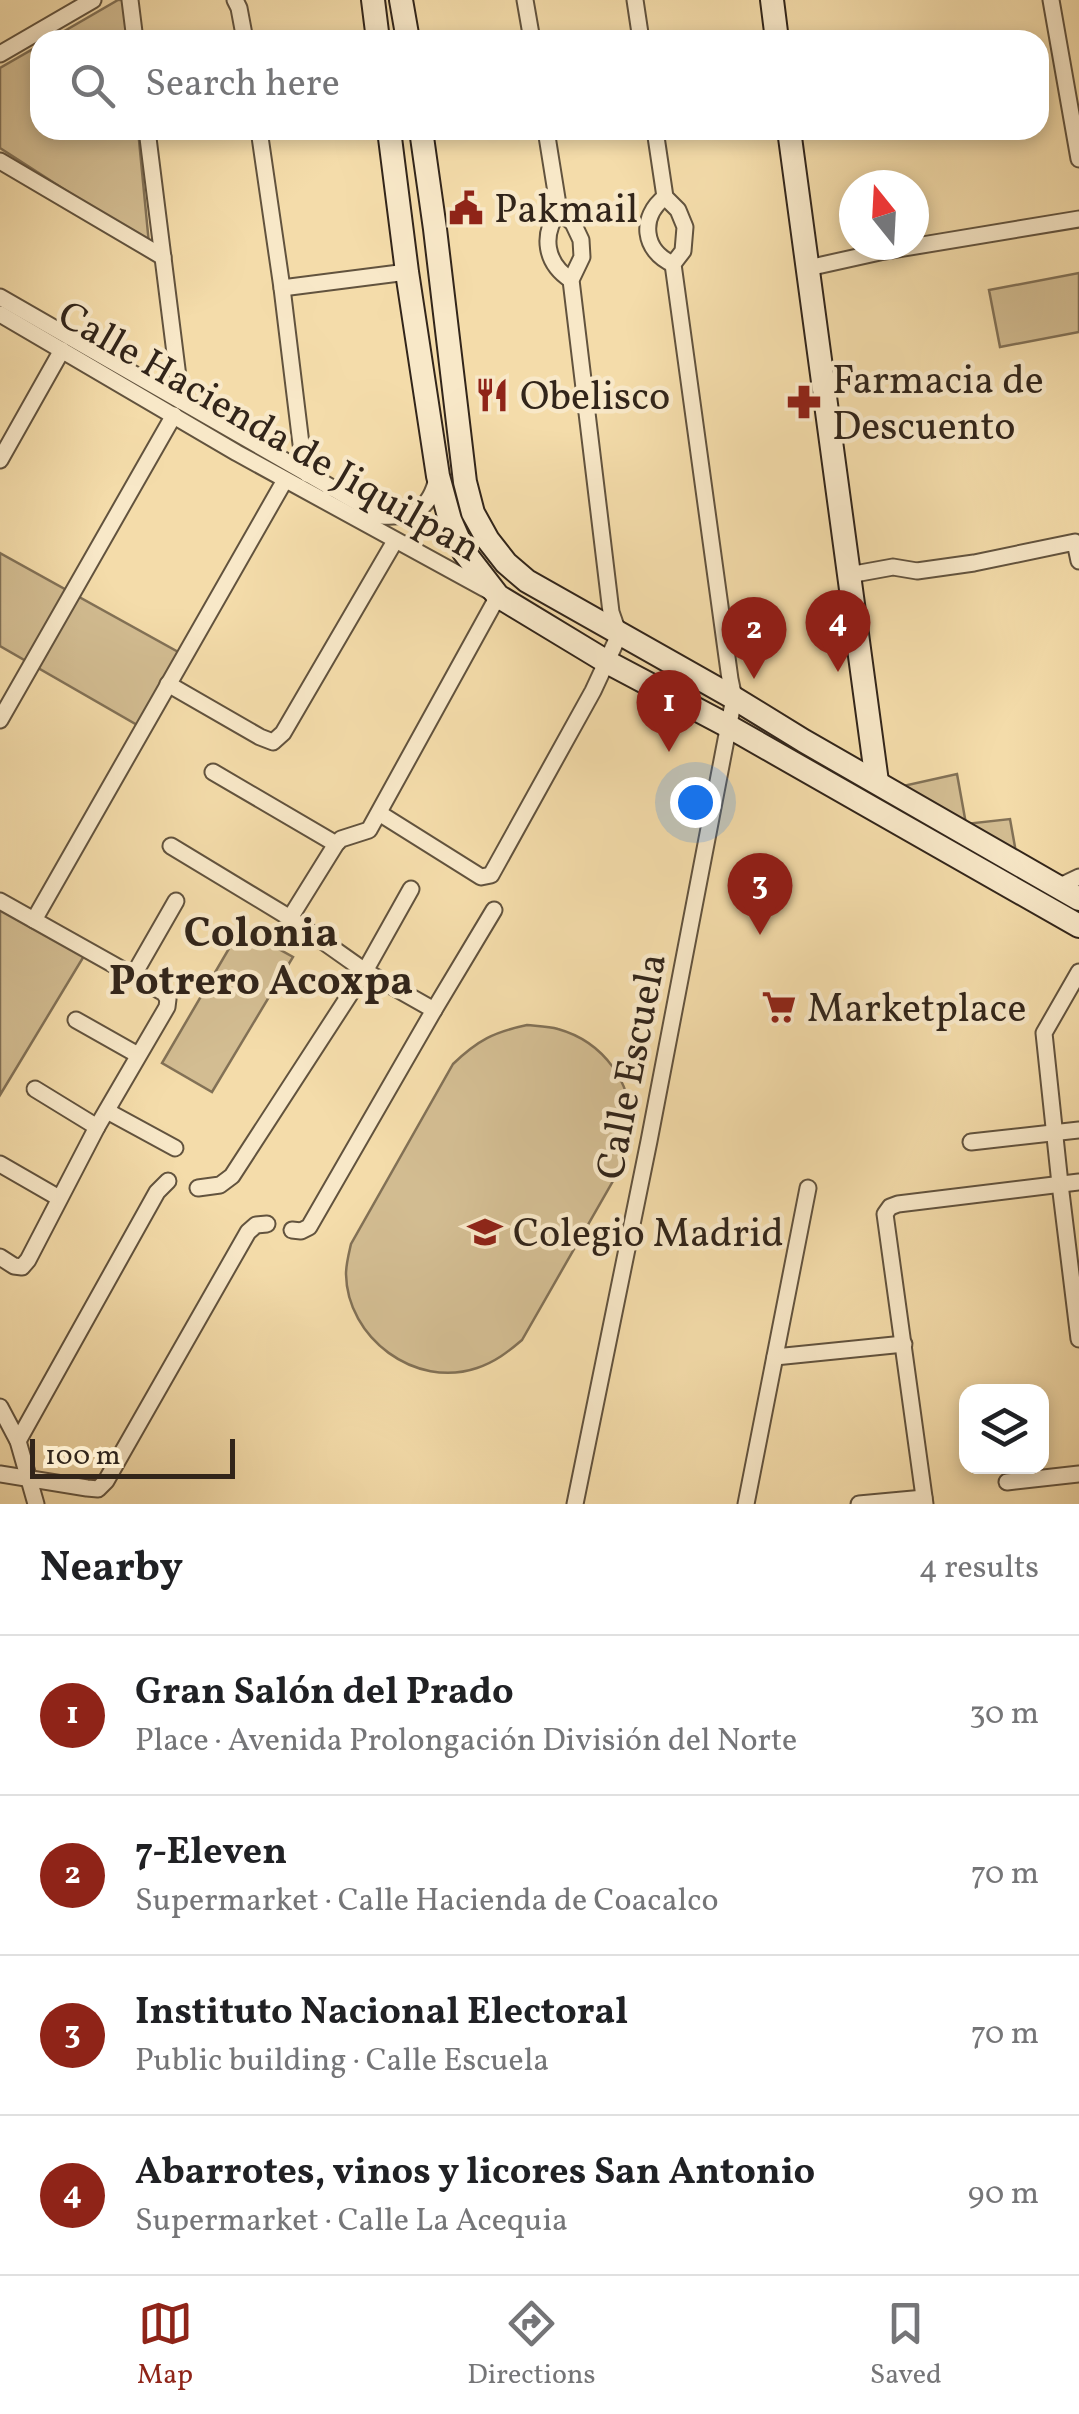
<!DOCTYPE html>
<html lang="en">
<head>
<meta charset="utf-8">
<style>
	body { margin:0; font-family:Vollkorn,serif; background:#f6f6f6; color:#202124 }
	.controls { position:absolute; right:30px; bottom:30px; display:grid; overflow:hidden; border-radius:20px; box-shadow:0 5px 15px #0003 }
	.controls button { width:90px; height:90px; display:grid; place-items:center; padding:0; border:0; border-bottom:2px solid #e0e0e0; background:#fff; color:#202124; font:50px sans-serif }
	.compass { position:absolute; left:839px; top:170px; width:90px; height:90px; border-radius:50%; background:#fff; box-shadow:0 5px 15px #0003; rotate:342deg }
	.scale { position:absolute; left:30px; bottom:25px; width:205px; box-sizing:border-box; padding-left:10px; border:5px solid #32251a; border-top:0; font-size:28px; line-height:35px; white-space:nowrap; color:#32251a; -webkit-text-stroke:8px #f8e8c8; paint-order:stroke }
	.you { position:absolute; left:695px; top:802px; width:35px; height:35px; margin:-25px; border:8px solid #fff; border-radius:50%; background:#1a73e8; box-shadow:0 0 0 15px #1a73e833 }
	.badge { display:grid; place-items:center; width:65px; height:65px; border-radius:50%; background:#8f2418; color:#fff; font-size:32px; font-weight:700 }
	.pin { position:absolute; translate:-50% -82px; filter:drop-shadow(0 2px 5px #0008) }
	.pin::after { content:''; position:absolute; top:52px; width:35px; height:30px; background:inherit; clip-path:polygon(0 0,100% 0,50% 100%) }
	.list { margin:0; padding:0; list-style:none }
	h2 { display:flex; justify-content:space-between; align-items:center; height:130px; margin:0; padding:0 40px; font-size:42px }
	h2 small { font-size:32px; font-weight:400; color:#757577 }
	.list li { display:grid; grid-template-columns:65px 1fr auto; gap:30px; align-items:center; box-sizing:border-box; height:160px; padding:0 40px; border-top:2px solid #e0e0e0 }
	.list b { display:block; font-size:38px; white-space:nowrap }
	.list p { margin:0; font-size:32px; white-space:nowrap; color:#757577 }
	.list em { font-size:32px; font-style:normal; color:#757577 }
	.icon { flex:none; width:55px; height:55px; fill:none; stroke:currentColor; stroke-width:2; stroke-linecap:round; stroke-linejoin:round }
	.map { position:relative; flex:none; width:1079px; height:1504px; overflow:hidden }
	.search { position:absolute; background:#fff; box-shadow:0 5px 15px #0003; left:30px; right:30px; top:30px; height:110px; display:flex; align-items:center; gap:25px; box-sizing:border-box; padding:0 35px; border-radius:30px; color:#757577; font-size:38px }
	.sheet { height:770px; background:#fff }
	nav { display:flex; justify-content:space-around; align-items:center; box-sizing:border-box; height:140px; border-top:2px solid #e0e0e0; background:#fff; font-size:28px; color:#757577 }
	nav a { display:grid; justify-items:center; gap:5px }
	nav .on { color:#8f2418 }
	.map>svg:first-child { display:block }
</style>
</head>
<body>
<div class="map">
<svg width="1079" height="1504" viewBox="0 0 1079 1504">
	<rect width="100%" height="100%" fill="#f4dcaa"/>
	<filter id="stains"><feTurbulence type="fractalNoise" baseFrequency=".002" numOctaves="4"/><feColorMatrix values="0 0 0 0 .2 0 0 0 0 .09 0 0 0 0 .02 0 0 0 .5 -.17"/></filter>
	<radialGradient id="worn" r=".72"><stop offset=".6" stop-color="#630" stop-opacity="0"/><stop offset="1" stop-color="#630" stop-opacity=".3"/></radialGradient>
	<g fill="#d3bd92" stroke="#827156" stroke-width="2.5">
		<polygon points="118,0 124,0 128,40 49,40"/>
		<polygon points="40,45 40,130 138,130 149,244 0,148 0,68"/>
		<polygon points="1079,273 1079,332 1000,347 989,290"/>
		<polygon points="0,553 180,653 139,726 0,646"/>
		<polygon points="957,774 966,824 1010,819 1017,858 903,786"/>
		<polygon points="0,906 87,951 0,1095"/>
		<polygon points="241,928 293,957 212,1092 162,1063"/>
		<path d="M527,1025C537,1026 549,1026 558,1029C604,1042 633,1083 631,1129C631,1140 627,1150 625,1160L522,1340C508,1352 495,1362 477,1368C415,1389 347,1338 346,1274C346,1264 349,1253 351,1244L453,1064C478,1040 494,1032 527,1025Z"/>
	</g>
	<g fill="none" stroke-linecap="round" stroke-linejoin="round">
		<g stroke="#62533e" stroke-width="19">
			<g id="street">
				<polyline points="130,0 135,40"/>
				<polyline points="235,0 239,8 245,40"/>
				<polyline points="525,0 532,40"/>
				<polyline points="635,0 641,40"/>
				<polyline points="1051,0 1079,159"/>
				<polyline points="0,54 93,0"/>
				<polyline points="147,130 181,401"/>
				<polyline points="259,130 282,288 301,444 307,474"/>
				<polyline points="0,161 163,257"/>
				<path d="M665,197C639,217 643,251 673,264"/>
				<path d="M559,211C541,235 545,263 571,280"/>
				<polyline points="808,268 880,252 1079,219"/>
				<polyline points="282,288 407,272"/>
				<path d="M0,297L381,516C412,518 430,510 437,478"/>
				<polyline points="0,314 237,453 498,596 369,830 341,839 336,844 290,918"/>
				<polyline points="0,460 62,350"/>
				<polyline points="849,575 893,567 917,571 974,563 1075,542 1079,561"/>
				<polyline points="168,684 260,737 273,742 283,733 395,541"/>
				<polyline points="0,720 174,415"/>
				<polyline points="213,772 336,844"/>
				<polyline points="379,813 481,877 491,875 593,691 619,635 611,612 571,280 582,257 581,240 573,223 559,211 546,130"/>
				<polyline points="171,846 290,918 365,971 434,1010"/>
				<polyline points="1058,887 1079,877"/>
				<polyline points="0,901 164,993 168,999 167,1007 97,1127 28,1260 22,1267 14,1266 0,1257"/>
				<polyline points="34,920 285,480"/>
				<polyline points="1079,972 1044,1033 1060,1184 1079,1339"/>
				<polyline points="133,976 176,901"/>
				<polyline points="76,1020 138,1055"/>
				<polyline points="35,1089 97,1127"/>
				<polyline points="107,1111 175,1148"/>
				<polyline points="971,1142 1079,1130"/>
				<polyline points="0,1164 59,1198"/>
				<polyline points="198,1188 220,1185 232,1176 365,971 411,889"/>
				<polyline points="292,1230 301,1231 309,1227 434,1010 494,910"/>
				<polyline points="775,1357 904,1344"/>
				<polyline points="0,1407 18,1441 36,1504"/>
				<polyline points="18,1441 157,1192 168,1181"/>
				<polyline points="0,1474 87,1488 98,1489 106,1481 248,1232 256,1225 267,1224"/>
				<polyline points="1007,1482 1079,1474"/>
				<polyline points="575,1504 649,1141 734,698 730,679 673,264 683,251 685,227 678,210 665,197 655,130"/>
				<polyline points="746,1504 808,1188"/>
				<polyline points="859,1504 924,1498"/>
				<polyline points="925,1504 885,1214 890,1207 898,1204 1079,1182"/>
			</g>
		</g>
		<g stroke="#32251a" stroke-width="26">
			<g id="secondary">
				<polyline points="373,0 378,40"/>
				<polyline points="401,0 408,40"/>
				<polyline points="772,0 777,40"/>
				<polyline points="389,130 407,272 438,476 450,520 464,552 498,596 607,662 728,726 1079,926"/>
				<polyline points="421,130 435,229 465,482 473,513 488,540 506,563 527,581 734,698 804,741 1079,899"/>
				<polyline points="789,130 877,782"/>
			</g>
		</g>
		<use href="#street" stroke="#f8e8c8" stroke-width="15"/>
		<use href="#secondary" stroke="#f8e8c8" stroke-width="22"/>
	</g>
	<defs>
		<g id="civic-bare" transform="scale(2.7)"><path d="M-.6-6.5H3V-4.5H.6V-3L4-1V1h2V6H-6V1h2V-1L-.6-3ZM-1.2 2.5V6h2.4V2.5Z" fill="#8f2418" stroke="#f8e8c8" stroke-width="2.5" paint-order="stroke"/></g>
		<g id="restaurant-bare" transform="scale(2.7)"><path d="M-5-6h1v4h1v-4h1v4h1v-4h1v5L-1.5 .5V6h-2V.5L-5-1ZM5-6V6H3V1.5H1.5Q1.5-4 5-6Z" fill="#8f2418" stroke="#f8e8c8" stroke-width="2.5" paint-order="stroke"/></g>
		<g id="pharmacy-bare" transform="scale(2.7)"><path d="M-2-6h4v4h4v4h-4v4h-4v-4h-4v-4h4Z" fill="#8f2418" stroke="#f8e8c8" stroke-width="2.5" paint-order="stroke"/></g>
		<g id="supermarket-bare" transform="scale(2.7)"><path d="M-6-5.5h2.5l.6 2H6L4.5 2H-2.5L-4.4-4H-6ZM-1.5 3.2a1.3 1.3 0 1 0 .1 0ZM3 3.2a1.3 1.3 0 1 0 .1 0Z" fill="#8f2418" stroke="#f8e8c8" stroke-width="2.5" paint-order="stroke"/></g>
		<g id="school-bare" transform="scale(2.7)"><path d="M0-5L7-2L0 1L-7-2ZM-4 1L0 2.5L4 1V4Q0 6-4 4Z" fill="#8f2418" stroke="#f8e8c8" stroke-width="2.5" paint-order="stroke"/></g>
	</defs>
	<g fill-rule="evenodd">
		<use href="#civic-bare" x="466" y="208"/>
		<use href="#restaurant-bare" x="492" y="395"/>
		<use href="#pharmacy-bare" x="804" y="402"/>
		<use href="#supermarket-bare" x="779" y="1007"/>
		<use href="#school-bare" x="485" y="1232"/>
	</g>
	<g text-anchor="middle" stroke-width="9" stroke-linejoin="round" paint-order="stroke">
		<g font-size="40" fill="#32251a" stroke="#f8e8c8" text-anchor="start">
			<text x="494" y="222">Pakmail</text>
			<text x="832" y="393">Farmacia de<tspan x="832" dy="46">Descuento</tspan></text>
			<text x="520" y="409">Obelisco</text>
			<text x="807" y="1021">Marketplace</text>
			<text x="513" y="1246">Colegio Madrid</text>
		</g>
		<g font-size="40" fill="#32251a" stroke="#f8e8c8">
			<text transform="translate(270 430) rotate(30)" y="14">Calle Hacienda de Jiquilpan</text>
			<text transform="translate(630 1066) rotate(-79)" y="14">Calle Escuela</text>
		</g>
		<g font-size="42" font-weight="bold" fill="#32251a" stroke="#f8e8c8">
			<text x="261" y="946">Colonia<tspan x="261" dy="48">Potrero Acoxpa</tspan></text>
		</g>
	</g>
	<rect width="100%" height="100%" filter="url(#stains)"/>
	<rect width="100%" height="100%" fill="url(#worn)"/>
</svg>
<div class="controls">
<button><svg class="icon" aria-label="layers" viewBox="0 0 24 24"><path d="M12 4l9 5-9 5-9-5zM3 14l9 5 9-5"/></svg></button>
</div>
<svg class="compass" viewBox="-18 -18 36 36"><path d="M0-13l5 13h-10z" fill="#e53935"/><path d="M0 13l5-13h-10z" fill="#757577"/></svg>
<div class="scale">100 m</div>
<div class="you"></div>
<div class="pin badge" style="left:669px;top:752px">1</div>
<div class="pin badge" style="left:754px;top:679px">2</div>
<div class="pin badge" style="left:760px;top:935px">3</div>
<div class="pin badge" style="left:838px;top:672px">4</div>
<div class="search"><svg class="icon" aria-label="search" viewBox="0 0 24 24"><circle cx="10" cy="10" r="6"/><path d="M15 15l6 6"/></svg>Search here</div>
</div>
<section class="sheet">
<h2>Nearby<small>4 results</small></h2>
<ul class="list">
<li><span class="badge">1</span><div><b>Gran Salón del Prado</b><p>Place · Avenida Prolongación División del Norte</p></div><em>30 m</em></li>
<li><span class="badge">2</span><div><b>7-Eleven</b><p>Supermarket · Calle Hacienda de Coacalco</p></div><em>70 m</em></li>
<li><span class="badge">3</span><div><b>Instituto Nacional Electoral</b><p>Public building · Calle Escuela</p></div><em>70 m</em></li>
<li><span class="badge">4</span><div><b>Abarrotes, vinos y licores San Antonio</b><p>Supermarket · Calle La Acequia</p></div><em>90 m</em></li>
</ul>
</section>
<nav>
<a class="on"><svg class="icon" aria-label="map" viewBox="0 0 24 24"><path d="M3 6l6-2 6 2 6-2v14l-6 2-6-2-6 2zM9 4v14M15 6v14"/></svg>Map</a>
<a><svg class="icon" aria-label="directions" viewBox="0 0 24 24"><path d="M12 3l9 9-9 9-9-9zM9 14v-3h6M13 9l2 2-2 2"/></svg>Directions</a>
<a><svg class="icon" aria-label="saved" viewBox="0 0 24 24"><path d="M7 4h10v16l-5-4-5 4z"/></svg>Saved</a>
</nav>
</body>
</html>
